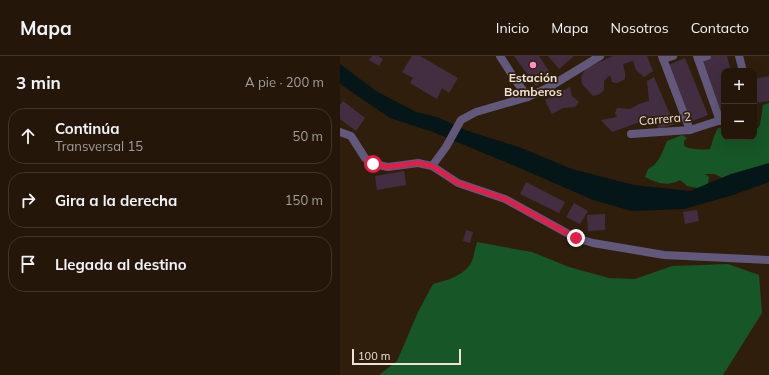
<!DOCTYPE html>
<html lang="es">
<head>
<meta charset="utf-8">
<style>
	body { margin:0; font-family:Mulish,sans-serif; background:#302317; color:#f1f3f6 }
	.controls { position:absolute; right:12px; top:12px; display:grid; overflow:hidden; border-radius:8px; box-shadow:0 4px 16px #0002 }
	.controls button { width:36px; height:36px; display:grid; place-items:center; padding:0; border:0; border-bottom:1px solid #41352a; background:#241609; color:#f1f3f6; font:20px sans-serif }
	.scale { position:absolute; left:12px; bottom:10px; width:109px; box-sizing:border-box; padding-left:4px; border:2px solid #efe2d7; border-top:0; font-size:11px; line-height:14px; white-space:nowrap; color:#efe2d7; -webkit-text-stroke:3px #301e0c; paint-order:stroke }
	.stop { position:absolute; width:12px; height:12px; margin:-9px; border:3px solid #e11d48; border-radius:50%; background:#fff }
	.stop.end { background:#e11d48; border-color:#fff; box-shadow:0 1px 4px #0008 }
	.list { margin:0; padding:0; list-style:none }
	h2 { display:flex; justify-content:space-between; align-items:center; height:52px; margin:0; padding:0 16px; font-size:17px }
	h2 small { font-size:13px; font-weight:400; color:#a39f9c }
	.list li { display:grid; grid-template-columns:26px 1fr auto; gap:12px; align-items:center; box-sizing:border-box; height:56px; margin:0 8px 8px; padding:0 8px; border:1px solid #41352a; border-radius:16px }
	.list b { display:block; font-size:15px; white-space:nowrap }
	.list p { margin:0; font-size:13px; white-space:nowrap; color:#a39f9c }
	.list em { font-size:13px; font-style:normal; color:#a39f9c }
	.icon { flex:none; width:22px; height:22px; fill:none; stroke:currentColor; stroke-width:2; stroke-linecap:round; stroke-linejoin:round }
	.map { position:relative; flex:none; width:429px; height:319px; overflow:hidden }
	header { display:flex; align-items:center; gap:24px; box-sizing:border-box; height:56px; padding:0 20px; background:#241609; border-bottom:1px solid #41352a }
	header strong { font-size:19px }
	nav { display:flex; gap:22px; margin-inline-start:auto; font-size:14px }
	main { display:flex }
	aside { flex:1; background:#241609 }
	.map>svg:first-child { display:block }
</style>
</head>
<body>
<header>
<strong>Mapa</strong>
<nav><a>Inicio</a><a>Mapa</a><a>Nosotros</a><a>Contacto</a></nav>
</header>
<main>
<aside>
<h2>3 min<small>A pie · 200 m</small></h2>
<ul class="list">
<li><svg class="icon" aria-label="ahead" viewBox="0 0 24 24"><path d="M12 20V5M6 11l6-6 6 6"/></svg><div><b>Continúa</b><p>Transversal 15</p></div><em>50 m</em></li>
<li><svg class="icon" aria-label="right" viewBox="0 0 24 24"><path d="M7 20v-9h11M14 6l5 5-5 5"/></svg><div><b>Gira a la derecha</b></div><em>150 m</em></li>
<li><svg class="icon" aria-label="arrive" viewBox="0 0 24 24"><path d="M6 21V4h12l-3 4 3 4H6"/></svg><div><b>Llegada al destino</b></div></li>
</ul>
</aside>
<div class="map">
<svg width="429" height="319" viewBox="0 0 429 319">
	<rect width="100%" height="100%" fill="#301e0c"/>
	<g fill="#175626">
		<path d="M429,47V112L388,120L382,122L375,118H365L369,121L368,127L362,133L347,130L340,124C327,131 317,127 305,121L308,113C319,108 322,97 327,85L342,79L347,82L344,85V90C353,94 360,94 370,93L374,80L378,72L384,73V81H414V77L420,69L423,49Z"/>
		<path d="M137,186L192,196L229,211L269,222L295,223L332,210L388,208L419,219L422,257L383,319H39L57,305L78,256L93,228C107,224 125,220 132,205C134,200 135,193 137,186Z"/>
	</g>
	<polygon fill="#041617" points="0,8 36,35 76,56 97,61 128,75 179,91 232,113 294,129 350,135 391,118 429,107 429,126 393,139 344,153 292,155 253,144 182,113 93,76 50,62 0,28"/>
	<g fill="#422e40">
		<polygon points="32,0 38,0 43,3 39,10 29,4"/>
		<polygon points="72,0 80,0 118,22 109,37 102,32 97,43 70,27 73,22 62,16"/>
		<polygon points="174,0 199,0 211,18 196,30"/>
		<polygon points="208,0 234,0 219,13"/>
		<polygon points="273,0 307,0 313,15 304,21 296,14 293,5 283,8 285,17 285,23 277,27 272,26 270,19 264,25 264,34 260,38 253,40 242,28 241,21 246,12"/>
		<polygon points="373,0 387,0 391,15 384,15 384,61 380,62 360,5"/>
		<polygon points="345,2 368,59 350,66 328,9"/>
		<polygon points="429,20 429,45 414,47 414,23"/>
		<polygon points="314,21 334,68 319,73 314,61 272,76 261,64 277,61 275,57 277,52 290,53 299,48 309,45 307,25"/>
		<polygon points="230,31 232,40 239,46 235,51 223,52 212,58 205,44"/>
		<polygon points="3,45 25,62 16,75 0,63 0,49"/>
		<polygon points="64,115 66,129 37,134 35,120"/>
		<polygon points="186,126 225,146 219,157 180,138"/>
		<polygon points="234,147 248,155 240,168 226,161"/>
		<polygon points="357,154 359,165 345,168 343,156"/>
		<polygon points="265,158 265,174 248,175 247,159"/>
		<polygon points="126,174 133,176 130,187 123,185"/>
	</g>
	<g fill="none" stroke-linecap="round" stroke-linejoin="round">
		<g stroke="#61587b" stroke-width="8">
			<polyline points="160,0 176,25 188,41"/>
			<polyline points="322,0 350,74"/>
			<polyline points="357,0 380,65"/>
			<polyline points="399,0 403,15"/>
			<polyline points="323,3 333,0"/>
			<polyline points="358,3 367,0"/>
			<polyline points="0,76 11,80 25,102 33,108 48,111 78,107 92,110 118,127 165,143 236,182 253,187 324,199 429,204"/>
			<polyline points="291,78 350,74 384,63"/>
			<polyline points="92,110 106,91 121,64 136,56 188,41 211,30 260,0"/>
		</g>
	</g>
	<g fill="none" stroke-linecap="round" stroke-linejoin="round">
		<polyline stroke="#e11d48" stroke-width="5" points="33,108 48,111 78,107 92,110 118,127 165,143 236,182"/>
	</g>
	<circle fill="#fb8fc4" stroke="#301e0c" stroke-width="1.5" cx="193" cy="9" r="4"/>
	<g text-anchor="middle" stroke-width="3.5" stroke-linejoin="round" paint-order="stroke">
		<g font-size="12" font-weight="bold" fill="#efe2d7" stroke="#301e0c">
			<text x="193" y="26">Estación<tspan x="193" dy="14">Bomberos</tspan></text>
		</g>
		<g font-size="12" fill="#efe2d7" stroke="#301e0c">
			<text transform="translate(325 63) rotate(-5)" y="4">Carrera 2</text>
		</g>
	</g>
</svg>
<div class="controls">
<button>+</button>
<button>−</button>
</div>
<div class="scale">100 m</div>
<div class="stop" style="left:33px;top:108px"></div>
<div class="stop end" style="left:236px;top:182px"></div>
</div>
</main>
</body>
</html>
